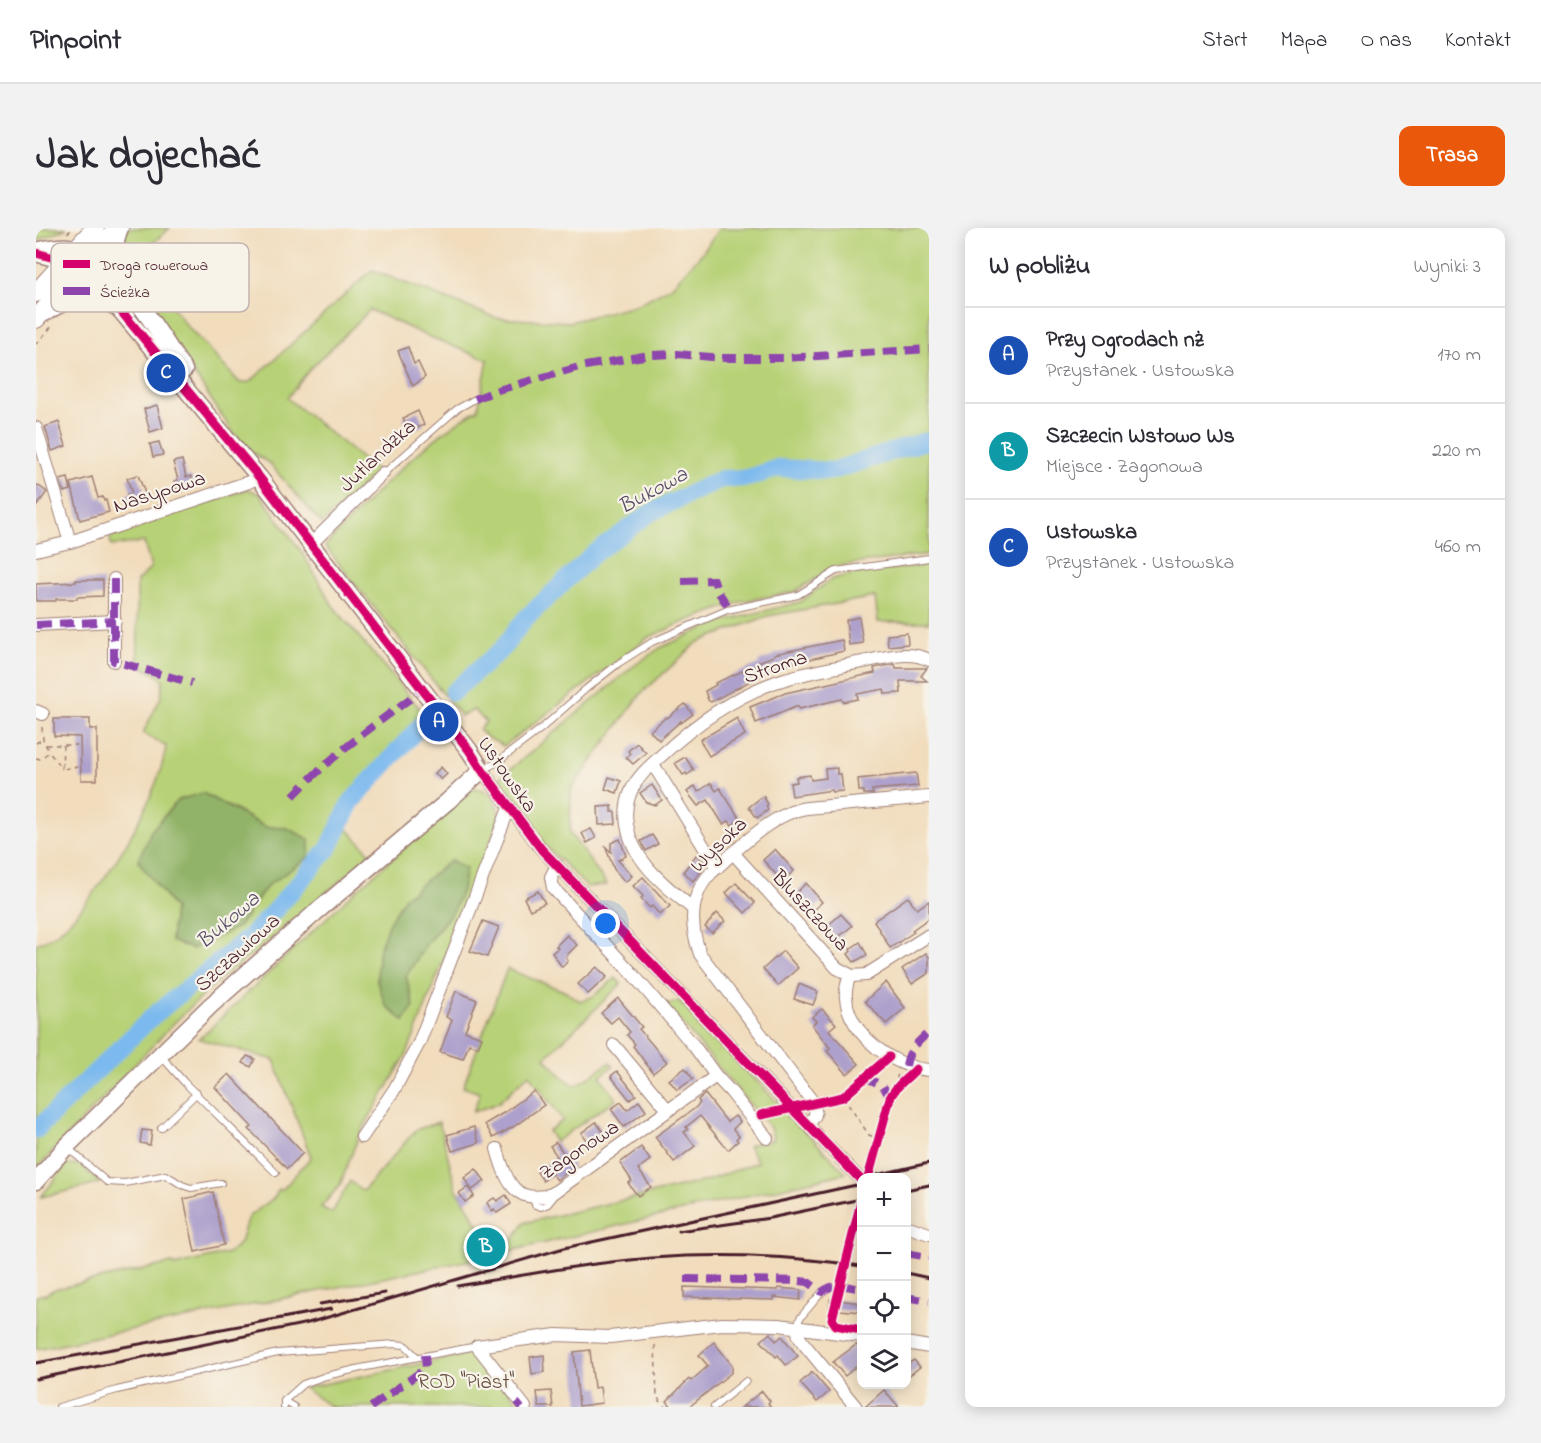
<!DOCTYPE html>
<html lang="pl">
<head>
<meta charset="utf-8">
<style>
	body { margin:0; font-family:"Indie Flower",sans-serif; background:#f2f2f3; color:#2b2b33 }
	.controls { position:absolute; right:18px; bottom:18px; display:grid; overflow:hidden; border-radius:12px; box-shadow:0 3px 15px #0003 }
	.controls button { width:54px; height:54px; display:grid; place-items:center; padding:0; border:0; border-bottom:2px solid #e1e1e2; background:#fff; color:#2b2b33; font:30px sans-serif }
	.you { position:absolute; left:570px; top:696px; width:21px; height:21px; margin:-15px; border:4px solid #fff; border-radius:50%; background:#1a73e8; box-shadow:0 0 0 9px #1a73e833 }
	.badge { display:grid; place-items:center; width:39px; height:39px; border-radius:50%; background:#ea580c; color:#fff; font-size:20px; font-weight:700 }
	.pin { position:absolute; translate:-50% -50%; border:3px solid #fff; box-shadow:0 2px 6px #0006 }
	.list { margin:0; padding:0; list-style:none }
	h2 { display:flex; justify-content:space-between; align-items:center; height:78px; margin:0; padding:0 24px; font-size:26px }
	h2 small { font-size:20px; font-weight:400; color:#7c7c81 }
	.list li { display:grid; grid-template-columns:39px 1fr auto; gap:18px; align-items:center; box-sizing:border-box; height:96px; padding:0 24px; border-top:2px solid #e1e1e2 }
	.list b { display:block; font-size:22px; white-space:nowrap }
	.list p { margin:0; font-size:20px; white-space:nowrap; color:#7c7c81 }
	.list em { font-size:20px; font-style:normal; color:#7c7c81 }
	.icon { flex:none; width:33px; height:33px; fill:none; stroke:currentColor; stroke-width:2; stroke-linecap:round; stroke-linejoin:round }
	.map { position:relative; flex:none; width:893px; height:1179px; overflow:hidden; border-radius:12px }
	header { display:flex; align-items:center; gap:36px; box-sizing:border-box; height:84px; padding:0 30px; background:#fff; border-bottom:2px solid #e1e1e2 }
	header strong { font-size:28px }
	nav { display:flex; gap:33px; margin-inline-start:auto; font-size:21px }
	.intro { display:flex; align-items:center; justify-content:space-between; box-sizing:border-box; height:144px; padding:0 36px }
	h1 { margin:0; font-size:42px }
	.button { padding:15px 27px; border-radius:12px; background:#ea580c; color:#fff; font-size:21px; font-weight:700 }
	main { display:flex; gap:36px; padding:0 36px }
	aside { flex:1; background:#fff; border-radius:12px; box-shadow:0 3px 15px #0003 }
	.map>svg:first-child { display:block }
</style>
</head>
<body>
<header>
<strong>Pinpoint</strong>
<nav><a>Start</a><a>Mapa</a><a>O nas</a><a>Kontakt</a></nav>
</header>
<div class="intro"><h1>Jak dojechać</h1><a class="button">Trasa</a></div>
<main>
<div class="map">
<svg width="893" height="1179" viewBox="0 0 893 1179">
	<rect width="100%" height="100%" fill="#f7f3e8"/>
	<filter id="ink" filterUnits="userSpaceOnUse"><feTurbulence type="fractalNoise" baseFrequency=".0167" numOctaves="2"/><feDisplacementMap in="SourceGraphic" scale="12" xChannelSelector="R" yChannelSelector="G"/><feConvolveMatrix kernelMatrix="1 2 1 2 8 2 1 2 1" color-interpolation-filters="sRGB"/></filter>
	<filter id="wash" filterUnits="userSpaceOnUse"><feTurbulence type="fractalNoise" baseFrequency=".008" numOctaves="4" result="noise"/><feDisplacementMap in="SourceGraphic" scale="24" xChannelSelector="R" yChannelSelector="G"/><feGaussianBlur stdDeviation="1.35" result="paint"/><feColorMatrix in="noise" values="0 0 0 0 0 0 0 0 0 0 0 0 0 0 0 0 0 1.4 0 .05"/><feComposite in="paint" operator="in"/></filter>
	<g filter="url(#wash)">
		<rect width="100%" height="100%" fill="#f1dcbc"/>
		<g fill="#b7d177" stroke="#807851" stroke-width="1.5" fill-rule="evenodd">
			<polygon points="0,0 31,0 0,13"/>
			<path d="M92,0H134L115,17L114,50L151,98L204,155L214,154L336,42L460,90L534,94L602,76L635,59L667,24L683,0H893V326L801,338L758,364L707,373L650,393L613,409L468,518L450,509L443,501L450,494L438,482L425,488L289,318C337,268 383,216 442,181L452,132L389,107L334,82L274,141L251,170L341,243L286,296L233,235L213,222L196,203L91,44L87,36L89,4Z"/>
			<path d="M212,261L224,266L267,326L297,378L390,488L312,572L302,591L334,625L318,641L217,726L187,748L138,795L0,941V716C7,713 15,710 21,705C63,670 123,572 130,518L107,505L125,469L127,451L102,436L101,353L115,340L108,314L75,318L74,307ZM194,579L229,599L251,600L273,629L232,657L202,699L156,721L135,713L138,680L123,660Z"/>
			<polygon points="893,337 893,394 842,394 839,369 732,388 662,414 605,466 535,561 534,605 571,657 551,659 510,618 464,550 599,437 624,420 677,396 764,374 796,351 820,345"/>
			<path d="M438,560C458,562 458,572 464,588L371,826L323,907L304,957L285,979L296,985L314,953L327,963L380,902L403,894L420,960L447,1004L438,1012L440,1031L0,1121V1068L10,1066L19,1061L137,1035L138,1038L192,1025L204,1015L212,989L239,969L242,961L246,962L275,929L238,832L163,811L319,663ZM426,662L418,682L391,715L370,748L368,793L350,777L341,753Z"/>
			<polygon points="471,741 528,763 544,773 556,769 580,750 585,756 509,830 527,849 540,858 574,834 577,838 564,848 580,871 519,914 512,903 527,892 493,846 462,875 437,884 444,865 427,859"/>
			<path d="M643,773L810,945L469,1024L488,995L670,953L722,934L712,918C721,913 728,916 737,911L735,901L630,777Z"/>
			<polygon points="30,937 45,937 63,954 62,956 5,969"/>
			<polygon points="438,1125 451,1136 485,1179 295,1179 268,1160"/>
		</g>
		<g fill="#91b368" stroke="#6e694a" stroke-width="1.5">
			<polygon points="167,565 229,599 251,600 273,611 273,629 232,657 202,699 156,721 135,713 138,680 102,633 115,603 142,572"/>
			<polygon points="415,632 430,641 426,662 418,682 391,715 370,748 378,778 368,793 350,778 341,753 342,725 353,694 369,669"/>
		</g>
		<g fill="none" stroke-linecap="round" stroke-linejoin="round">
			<g stroke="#7bb9ee" stroke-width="18">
				<polyline points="417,464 466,421 489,391 559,325 614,285 685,251 712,250 742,240 796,243 886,214 893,213"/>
				<polyline points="0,902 117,788 213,709 240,681 293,620 315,574 387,495"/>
			</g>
		</g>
		<g id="blocks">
			<g fill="#ada0cc">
				<polygon points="372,119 378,136 382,134 389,149 377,158 362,123"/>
				<polygon points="121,177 127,200 114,204 108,181"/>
				<polygon points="382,183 388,197 373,203 367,190"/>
				<polygon points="23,194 30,218 16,223 9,199"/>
				<polygon points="123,214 127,227 117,229 114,216"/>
				<polygon points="146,232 150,249 155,248 158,259 141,264 138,253 142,252 137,234"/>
				<polygon points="102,247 112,273 94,277 91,266 96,265 91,250"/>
				<polygon points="56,249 62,270 67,269 68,273 70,272 73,284 44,292 35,255"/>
				<polygon points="32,250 35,262 28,264 24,252"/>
				<polygon points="0,256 11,264 0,279"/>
				<polygon points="40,352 67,352 67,368 41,369 41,371 20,371 20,373 0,373 0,356 40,354"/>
				<polygon points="823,389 827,415 813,417 810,392"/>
				<polygon points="871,405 872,416 852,418 851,407"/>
				<polygon points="806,412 808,423 732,441 733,443 675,474 672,472 669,463 680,457 679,455 723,436 722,434 738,428 738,426"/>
				<polygon points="859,436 860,440 891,440 885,448 891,453 864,453 865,465 849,466 848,461 821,466 822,471 807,474 806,471 763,481 762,478 720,495 714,479 749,465 839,445 838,440"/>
				<polygon points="649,476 657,486 645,495 645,493 623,512 614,503 630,489 631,490"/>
				<polygon points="701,490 709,507 673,528 664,512"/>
				<polygon points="18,491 54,491 54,501 61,501 61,552 45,552 44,509 18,508"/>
				<polygon points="601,515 610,525 597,536 590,529 594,526 592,523"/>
				<polygon points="649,529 658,542 651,547 650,545 647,547 639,535"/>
				<polygon points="405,539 411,546 405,552 399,545"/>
				<polygon points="801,540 801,546 805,546 807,563 796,564 796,562 756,568 754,555 761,554 760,549 774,547 775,552 790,550 789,541"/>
				<polygon points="880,545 882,558 836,562 837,566 828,566 828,563 823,563 822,551"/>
				<polygon points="573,549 585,553 581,565 569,561"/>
				<polygon points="675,555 680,563 684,560 704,591 696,597 693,593 687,596 672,572 662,578 651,564 659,558 662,564"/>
				<polygon points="616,557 626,572 619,577 610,574 604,565"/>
				<polygon points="727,568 732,576 730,578 732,582 721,590 713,579"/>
				<polygon points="576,578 576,584 579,584 580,596 563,597 562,579"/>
				<polygon points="555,601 560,610 551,615 546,605"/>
				<polygon points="616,607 622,616 610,623 605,613"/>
				<polygon points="584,611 590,628 582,632 596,648 589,654 578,641 569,618 575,624 575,615"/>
				<polygon points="739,621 758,643 746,653 727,632"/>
				<polygon points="660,627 668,634 664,639 667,641 657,653 647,644"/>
				<polygon points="607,649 634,678 624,687 616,678 614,680 605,671 607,668 597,658"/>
				<polygon points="700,655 719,675 709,685 690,665"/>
				<polygon points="770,655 786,674 776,683 772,680 771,681 758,667"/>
				<polygon points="502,663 509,675 494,682 488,670"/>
				<polygon points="872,669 881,681 893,673 893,690 876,702 878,704 854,720 838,693"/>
				<polygon points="681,685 689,693 676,705 669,699"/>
				<polygon points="805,686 816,698 800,711 790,699"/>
				<polygon points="447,693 463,699 451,729 434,723"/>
				<polygon points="531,707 541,717 532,726 530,730 532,733 526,739 516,725 522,720 520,718"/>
				<polygon points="824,714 831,727 818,734 812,726 815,723 814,721"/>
				<polygon points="747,723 762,740 742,758 727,741"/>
				<polygon points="890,725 893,729 893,745 876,756 866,741"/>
				<polygon points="561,739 571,749 552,766 542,756"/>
				<polygon points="850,754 869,780 850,796 829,773"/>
				<polygon points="763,756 782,764 777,777 758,771"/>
				<polygon points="420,763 441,772 429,803 446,809 442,819 433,816 427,831 404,824 416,792 410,789"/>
				<polygon points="582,770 606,799 603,801 631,834 617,845 597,818 599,816 591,807 594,804 582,789 575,795 565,785"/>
				<polygon points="786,781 800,796 793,802 823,836 811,846 791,823 794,820 776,797 780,793 776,789"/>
				<polygon points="211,828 219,831 215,839 207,835"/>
				<polygon points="649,840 657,851 641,862 633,852"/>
				<polygon points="581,843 600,867 594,872 575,848"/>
				<polygon points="193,846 267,925 251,941 213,901 216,899 179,859"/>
				<polygon points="498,863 508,877 477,899 457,910 449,896 469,884"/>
				<polygon points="669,866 691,894 699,888 704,894 697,901 703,908 700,911 702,913 692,922 664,888 650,899 652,902 648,904 659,918 638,934 619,909 658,881 664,875 662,872"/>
				<polygon points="603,873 610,883 588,899 575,881 585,874 591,882"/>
				<polygon points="560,894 570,908 555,919 545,905"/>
				<polygon points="438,899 443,915 416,923 411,907"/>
				<polygon points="106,902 116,903 114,917 104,915"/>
				<polygon points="520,914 537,939 521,952 516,946 507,953 501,944 521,928 514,918"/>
				<polygon points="605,919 614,932 602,941 615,959 602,968 592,955 596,953 584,935"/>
				<polygon points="440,941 449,953 436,962 428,950"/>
				<polygon points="432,959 438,968 429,974 423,965"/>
				<polygon points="177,964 188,1017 159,1024 148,971"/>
				<polygon points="470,967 475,976 461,985 458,981 456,983 451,975 458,970 461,973"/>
				<polygon points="457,1013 459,1022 444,1025 441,1017"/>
				<polygon points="648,1059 742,1062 742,1060 765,1062 764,1072 738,1069 738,1072 648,1069"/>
				<polygon points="794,1071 825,1075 825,1084 793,1081"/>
				<polygon points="734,1105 740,1113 746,1108 762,1128 750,1137 742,1127 740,1129 725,1113"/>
				<polygon points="678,1114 696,1137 696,1144 653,1179 636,1179 631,1173 653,1151 655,1153 672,1138 663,1127"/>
				<polygon points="820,1117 825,1120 825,1134 809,1148 797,1134"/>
				<polygon points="554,1122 558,1160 564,1159 566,1175 543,1178 538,1124"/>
				<polygon points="508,1127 509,1144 496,1146 494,1129"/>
				<polygon points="878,1132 884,1139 870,1150 870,1137"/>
				<polygon points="776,1144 793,1164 781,1174 764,1155"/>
				<polygon points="848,1162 863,1179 829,1179"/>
				<polygon points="515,1163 517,1179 503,1179 501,1164"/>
				<polygon points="726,1163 734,1173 732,1175 735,1179 706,1179"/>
			</g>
		</g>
	</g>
	<g filter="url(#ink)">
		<use href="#blocks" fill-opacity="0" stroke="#9e7e74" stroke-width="1.5"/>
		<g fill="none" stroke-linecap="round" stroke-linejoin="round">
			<g stroke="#9e7e74" stroke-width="8">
				<g id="lane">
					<polyline points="348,245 421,181 439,171"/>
					<polyline points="446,542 460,535 506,500 551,460 583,435 616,414 691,382 762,367 800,343 893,330"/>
					<polyline points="125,828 149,855 240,945"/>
					<polyline points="125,900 161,865"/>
					<polyline points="32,920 71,954 89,955 130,947 146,957 155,960 185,955"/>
					<polyline points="497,969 499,977 505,979 512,976 520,966"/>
					<polyline points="761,1099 764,1090 786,1064"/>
					<polyline points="248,1173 258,1179"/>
					<polyline points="23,1179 81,1162 242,1125 358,1116 369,1117 381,1129"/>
					<polyline points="248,1179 248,1173 267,1156 290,1148 325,1140 441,1118"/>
					<polyline points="678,1179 710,1153"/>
				</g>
			</g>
			<g stroke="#9e7e74" stroke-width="14">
				<g id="street">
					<polyline points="0,200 34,314"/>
					<polyline points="275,316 347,245"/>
					<polyline points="0,322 34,314 213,254 223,249"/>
					<polyline points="0,397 79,393"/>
					<polyline points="78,433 78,351"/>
					<polyline points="0,483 7,486"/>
					<polyline points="617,536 681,640"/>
					<polyline points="446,542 506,622 825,952"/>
					<polyline points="698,626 801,740 816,748 830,747 893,707"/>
					<polyline points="521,637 515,649 517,660 595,744 658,818 680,848 695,864 731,910"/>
					<path d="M657,681C630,658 597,634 591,597C589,585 591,572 596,561C603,547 615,537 626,527C659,496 694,471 737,455C764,445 793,441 821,435C844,431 872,421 893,432"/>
					<path d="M814,747C811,755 809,762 810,770C813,807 859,840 893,842"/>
					<polyline points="578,817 632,882"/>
					<path d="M772,896C781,888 781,884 776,873L664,726C654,698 653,668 675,645C701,622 737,584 771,580L893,569"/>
					<polyline points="326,909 358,862 383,815 473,580"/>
					<path d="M461,921C470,952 478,978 516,966L680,848"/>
					<polyline points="870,998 893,1006"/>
					<polyline points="761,1099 763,1109 768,1116 820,1179"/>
					<polyline points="870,1115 893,1119"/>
					<polyline points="441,1118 520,1107 574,1109 686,1096 743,1097 825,1108"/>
					<polyline points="441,1118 489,1179"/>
				</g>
			</g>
			<g stroke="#9e7e74" stroke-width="19">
				<g id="secondary">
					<path d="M84,0C76,19 80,33 88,51"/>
					<path d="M4,22C13,20 23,18 32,19C78,24 123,106 148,142"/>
					<polyline points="0,25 37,35 55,47 223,249 433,522 446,542 412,573 279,685 174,778 29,920 0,953"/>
					<path d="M9,85C31,70 56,63 80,79"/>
				</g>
			</g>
			<g stroke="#9e7e74" stroke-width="20">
				<g id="primary">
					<polyline points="0,65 59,0"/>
					<polyline points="0,91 82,0"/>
				</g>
			</g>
			<g stroke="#9e7e74" stroke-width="1.5" stroke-dasharray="4.5 4.5" stroke-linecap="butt">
				<polyline points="31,5 38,0"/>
				<polyline points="0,116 17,97"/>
				<polyline points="6,499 7,511 13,524"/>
				<polyline points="0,515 7,511"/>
				<polyline points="10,517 44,517"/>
				<polyline points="27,517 26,541 42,539"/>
				<polyline points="0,530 4,531 13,524 26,541"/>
				<polyline points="859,860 862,845"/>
				<polyline points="807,869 833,907 843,911"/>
				<polyline points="619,1117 621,1169 629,1179"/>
			</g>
			<use href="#lane" stroke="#fff" stroke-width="6"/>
			<use href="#street" stroke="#fff" stroke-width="12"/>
			<use href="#secondary" stroke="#fff" stroke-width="16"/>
			<use href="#primary" stroke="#fff" stroke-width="18"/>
			<g stroke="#4a1f2b" stroke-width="3">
				<polyline points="827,950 893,935"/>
				<polyline points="870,962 893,957"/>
				<polyline points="642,1003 734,990 825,971"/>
				<polyline points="870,1045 893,1050"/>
				<path d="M422,1058C487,1047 551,1035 616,1030C686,1025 756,1028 825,1038"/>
				<polyline points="284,1076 349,1065"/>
				<polyline points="0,1135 295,1081"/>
				<polyline points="0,1151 272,1095 528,1020 825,956"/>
			</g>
			<polyline stroke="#9e7e74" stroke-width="1.5" stroke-dasharray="4.5 4.5" stroke-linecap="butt" points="725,887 802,871"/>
			<g stroke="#8e44ad" stroke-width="8" stroke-dasharray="15 8" stroke-linecap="butt">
				<polyline points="439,171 462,162 543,139 614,127 641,126 688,130 748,130 893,121"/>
				<polyline points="78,351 78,433 156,455"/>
				<polyline points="646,353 678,352 681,362 694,381"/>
				<polyline points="0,397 79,393"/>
				<path d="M257,568C296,527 341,495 387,461"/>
				<path d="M870,838C872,822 882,814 893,804"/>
				<polyline points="826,852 835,852 847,858 854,870"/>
				<polyline points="870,1025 893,1029"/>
				<path d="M649,1051L764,1053L772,1054L786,1064C798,1054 811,1058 825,1061"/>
				<polyline points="870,1069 893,1073"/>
				<polyline points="335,1179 390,1140 389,1127"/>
				<polyline points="481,1179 486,1175"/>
			</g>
			<g stroke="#f7f3e8" stroke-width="13">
				<g id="cycleway">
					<polyline points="0,25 37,35 55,47 223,249 433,522 446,542 506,622 825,952"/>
					<polyline points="725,887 807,869 853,829"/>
					<path d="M832,950L854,870C860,857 870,852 880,841"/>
					<polyline points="825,974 796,1091 800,1097 825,1102"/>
				</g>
			</g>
			<use href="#cycleway" stroke="#d6006c" stroke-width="9"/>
		</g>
	</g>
	<g text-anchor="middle" stroke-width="4.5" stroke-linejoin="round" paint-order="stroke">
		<g font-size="21" fill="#4a1f2b" stroke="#f7f3e8">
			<text transform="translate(341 227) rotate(-43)" y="7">Jutlandzka</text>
			<text transform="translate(123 263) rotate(-18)" y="7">Nasypowa</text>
			<text transform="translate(739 438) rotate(-19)" y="7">Stroma</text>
			<text transform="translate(472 546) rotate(55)" y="7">Ustowska</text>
			<text transform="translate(682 616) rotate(-44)" y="7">Wysoka</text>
			<text transform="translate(775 682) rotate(47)" y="7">Bluszczowa</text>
			<text transform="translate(201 724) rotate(-42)" y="7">Szczawiowa</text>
			<text transform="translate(543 921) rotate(-34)" y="7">Zagonowa</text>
		</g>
		<g font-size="21" fill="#654c3e" stroke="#f7f3e8">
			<text x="430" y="1160">ROD "Piast"</text>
		</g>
		<g font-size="22" font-style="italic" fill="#594d66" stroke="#f7f3e8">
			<text transform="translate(616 261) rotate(-29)" y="8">Bukowa</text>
			<text transform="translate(191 691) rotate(-41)" y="8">Bukowa</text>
		</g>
	</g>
	<rect x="15" y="15" width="198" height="69" rx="9" fill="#f7f3e8" stroke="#c3b3af" stroke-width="1.5"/>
	<rect x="27" y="32" width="27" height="8" fill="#d6006c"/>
	<rect x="27" y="59" width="27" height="8" fill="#8e44ad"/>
	<g font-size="16" fill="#4a1f2b">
		<text x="64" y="42">Droga rowerowa</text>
		<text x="64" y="69">Ścieżka</text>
	</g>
</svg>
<div class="controls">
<button>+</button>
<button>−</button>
<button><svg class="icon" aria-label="locate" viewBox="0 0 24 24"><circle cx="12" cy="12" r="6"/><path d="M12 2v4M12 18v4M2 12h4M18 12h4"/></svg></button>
<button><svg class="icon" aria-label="layers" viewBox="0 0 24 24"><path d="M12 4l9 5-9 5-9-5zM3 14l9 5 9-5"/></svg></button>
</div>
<div class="you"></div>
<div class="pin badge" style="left:403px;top:494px;background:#1a4fb4">A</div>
<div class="pin badge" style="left:450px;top:1019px;background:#0f9aa8">B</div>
<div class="pin badge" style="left:130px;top:145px;background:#1a4fb4">C</div>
</div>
<aside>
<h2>W pobliżu<small>Wyniki: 3</small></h2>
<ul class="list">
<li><span class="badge" style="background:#1a4fb4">A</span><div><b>Przy Ogrodach nż</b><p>Przystanek · Ustowska</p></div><em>170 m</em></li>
<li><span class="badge" style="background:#0f9aa8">B</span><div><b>Szczecin Wstowo Ws</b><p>Miejsce · Zagonowa</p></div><em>220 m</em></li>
<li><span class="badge" style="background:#1a4fb4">C</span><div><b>Ustowska</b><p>Przystanek · Ustowska</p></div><em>460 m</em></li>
</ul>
</aside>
</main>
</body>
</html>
